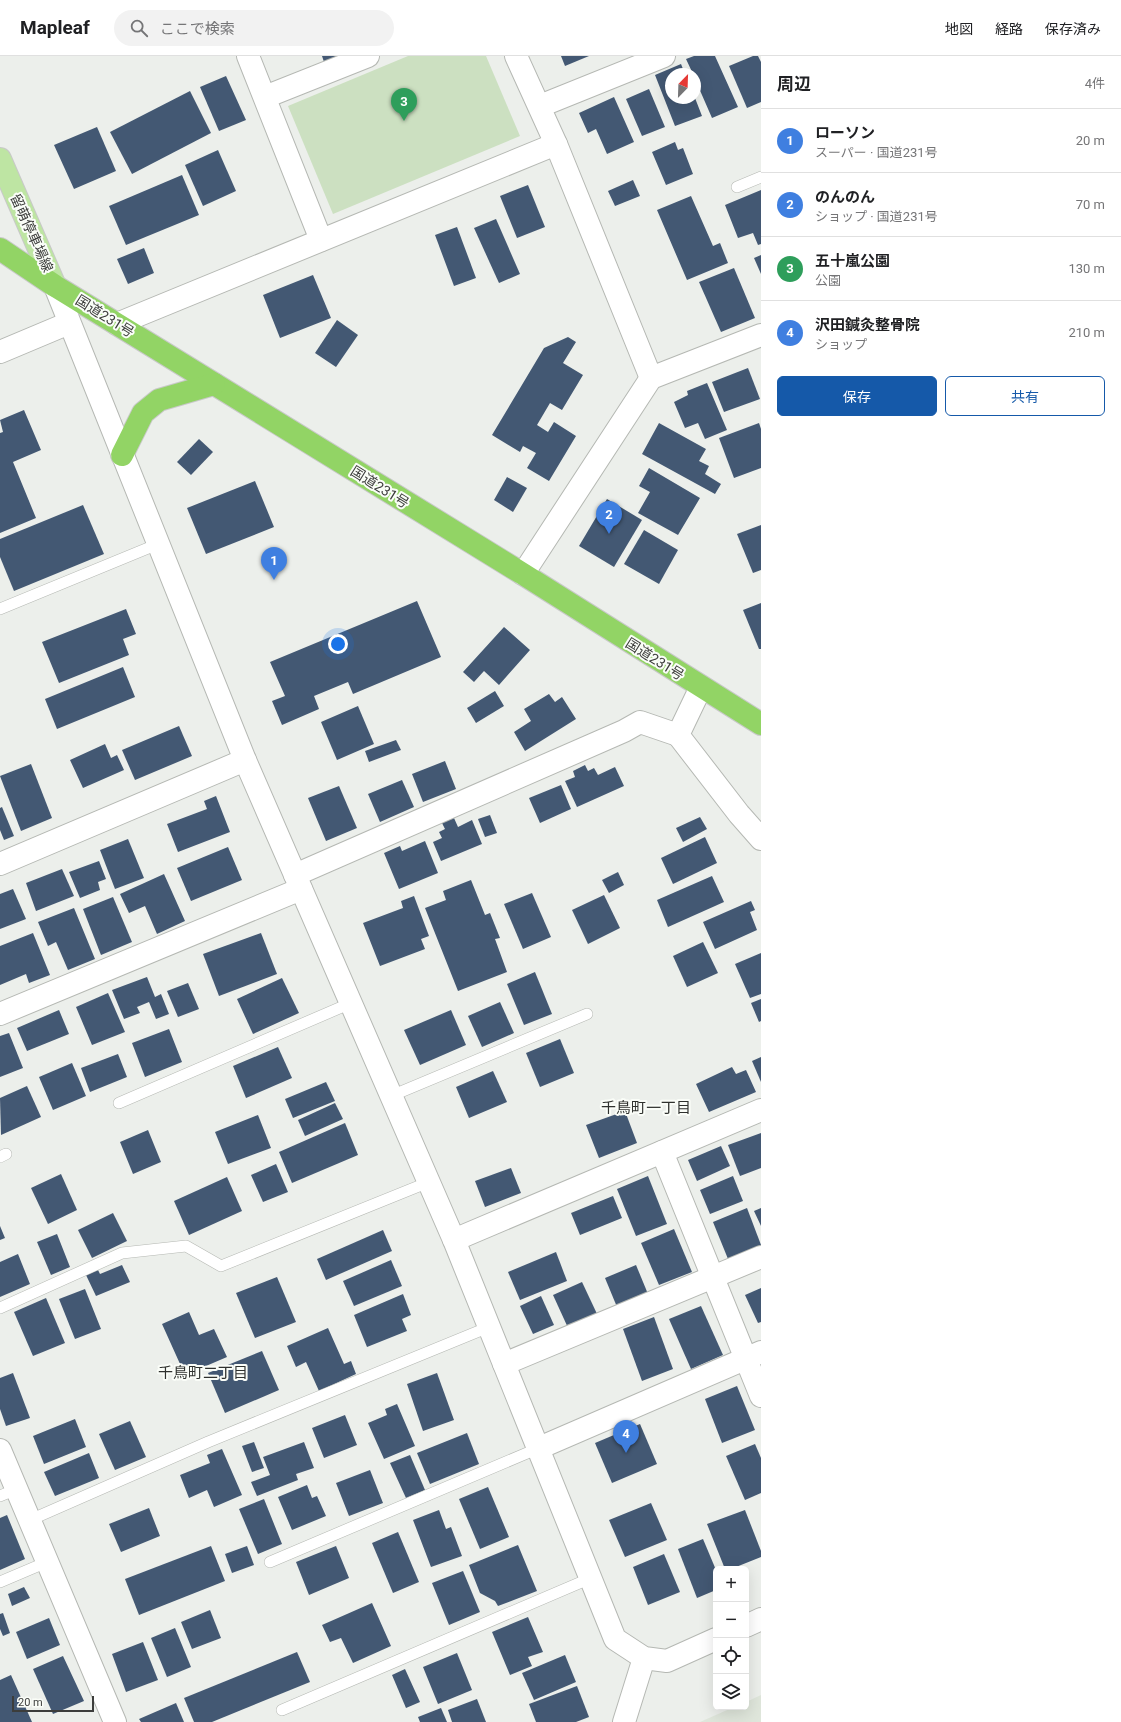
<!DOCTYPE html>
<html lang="ja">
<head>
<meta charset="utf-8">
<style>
	body { margin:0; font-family:Roboto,"Noto Sans JP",sans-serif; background:#f2f2f2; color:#202124 }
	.controls { position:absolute; right:12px; bottom:12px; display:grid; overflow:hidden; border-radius:6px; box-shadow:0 4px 16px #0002 }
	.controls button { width:36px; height:36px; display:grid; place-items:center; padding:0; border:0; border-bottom:1px solid #e0e0e0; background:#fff; color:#202124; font:20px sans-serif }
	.compass { position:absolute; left:665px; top:12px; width:36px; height:36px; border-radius:50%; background:#fff; box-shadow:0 4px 16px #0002; rotate:23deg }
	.scale { position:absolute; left:12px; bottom:10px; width:82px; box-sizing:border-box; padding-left:4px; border:2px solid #3c3d3b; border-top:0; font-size:11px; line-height:14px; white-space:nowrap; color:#3c3d3b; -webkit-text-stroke:3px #fafdf8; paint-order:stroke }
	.you { position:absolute; left:338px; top:588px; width:14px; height:14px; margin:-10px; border:3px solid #fff; border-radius:50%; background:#1a73e8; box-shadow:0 0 0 6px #1a73e833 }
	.badge { display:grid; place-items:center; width:26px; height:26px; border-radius:50%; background:#1559a9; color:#fff; font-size:13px; font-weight:700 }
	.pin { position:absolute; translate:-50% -33px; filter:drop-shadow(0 1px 2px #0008) }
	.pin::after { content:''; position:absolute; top:21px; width:14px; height:12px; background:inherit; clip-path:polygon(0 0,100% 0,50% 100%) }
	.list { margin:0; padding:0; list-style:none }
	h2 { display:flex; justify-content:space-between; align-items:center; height:52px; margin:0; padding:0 16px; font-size:17px }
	h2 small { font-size:13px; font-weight:400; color:#757577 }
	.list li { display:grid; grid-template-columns:26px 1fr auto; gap:12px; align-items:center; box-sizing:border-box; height:64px; padding:0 16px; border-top:1px solid #e0e0e0 }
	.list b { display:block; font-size:15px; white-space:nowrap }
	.list p { margin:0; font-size:13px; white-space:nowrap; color:#757577 }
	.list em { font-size:13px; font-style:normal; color:#757577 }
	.actions { display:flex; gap:8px; padding:12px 16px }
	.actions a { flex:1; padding:9px 0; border:1px solid #1559a9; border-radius:6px; text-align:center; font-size:14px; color:#1559a9 }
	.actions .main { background:#1559a9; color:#fff }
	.icon { flex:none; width:22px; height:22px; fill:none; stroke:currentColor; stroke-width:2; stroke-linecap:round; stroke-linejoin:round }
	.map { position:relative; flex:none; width:761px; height:1666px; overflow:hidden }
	header { display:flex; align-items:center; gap:24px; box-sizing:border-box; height:56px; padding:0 20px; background:#fff; border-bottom:1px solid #e0e0e0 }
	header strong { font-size:19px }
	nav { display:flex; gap:22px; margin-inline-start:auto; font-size:14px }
	.search { width:280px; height:36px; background:#f2f2f2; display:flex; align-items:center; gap:10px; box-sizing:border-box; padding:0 14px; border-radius:22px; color:#757577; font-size:15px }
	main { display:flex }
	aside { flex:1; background:#fff }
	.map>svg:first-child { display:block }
</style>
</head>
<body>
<header>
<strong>Mapleaf</strong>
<div class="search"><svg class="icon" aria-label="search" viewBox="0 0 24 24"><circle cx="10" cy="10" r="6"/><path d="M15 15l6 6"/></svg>ここで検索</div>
<nav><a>地図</a><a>経路</a><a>保存済み</a></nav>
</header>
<main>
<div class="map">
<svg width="761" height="1666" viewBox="0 0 761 1666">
	<rect width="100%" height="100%" fill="#ecefeb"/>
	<polygon fill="#dfe6db" points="761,1639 761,1666 700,1666 734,1651 746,1651 746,1646"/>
	<polygon fill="#cce0c1" points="408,0 486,0 520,80 333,158 288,50"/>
	<g fill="#435873">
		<polygon points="322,0 337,0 324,6"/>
		<polygon points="561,0 589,0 565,10"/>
		<polygon points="694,0 715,0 738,51 712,62 695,23 695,18 693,18 686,3"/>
		<polygon points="753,0 758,0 761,6 761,46 747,52 729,10"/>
		<polygon points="681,8 685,18 671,18 671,42 695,42 702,60 675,70 655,19"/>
		<polygon points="226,20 246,64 219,75 200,31"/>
		<polygon points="649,33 665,71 642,80 626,43"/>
		<polygon points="190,35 211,77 132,118 110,76"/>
		<polygon points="614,41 634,86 607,98 596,73 588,77 579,57"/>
		<polygon points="97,71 116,115 74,133 54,89"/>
		<polygon points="675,86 678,94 683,92 693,118 666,129 652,96"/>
		<polygon points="218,94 236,135 203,150 185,109"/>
		<polygon points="182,119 199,159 126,189 109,150"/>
		<polygon points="633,124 640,140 615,150 608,135"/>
		<polygon points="528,129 545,171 517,182 500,140"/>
		<polygon points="761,134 761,188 758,189 753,177 738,182 725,149"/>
		<polygon points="691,140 713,190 720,187 728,207 687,224 657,154"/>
		<polygon points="496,163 520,218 499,227 474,172"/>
		<polygon points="457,171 476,222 454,230 435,179"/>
		<polygon points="144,192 154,217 128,228 117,203"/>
		<polygon points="761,199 761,218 754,202"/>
		<polygon points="734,212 755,262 721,276 699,226"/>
		<polygon points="313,219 331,262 280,282 263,239"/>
		<polygon points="337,264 358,279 336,311 315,297"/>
		<polygon points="568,281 576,286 563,307 583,319 562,354 550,347 537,369 548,376 554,366 576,380 549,425 527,412 536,397 523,390 520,396 492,379 544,292"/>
		<polygon points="748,312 760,343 724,356 712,326"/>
		<polygon points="707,327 727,374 705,383 698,367 685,372 674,346 688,339 687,335"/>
		<polygon points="24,354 41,394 13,406 36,462 0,477 0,377 3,376 0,364"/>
		<polygon points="659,367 706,393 699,405 709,410 705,418 721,428 715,438 642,398"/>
		<polygon points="759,367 761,373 761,412 734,422 719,382"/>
		<polygon points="199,383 213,396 191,419 177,406"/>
		<polygon points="649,412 700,442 678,479 638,457 650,436 639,430"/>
		<polygon points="507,421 527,432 513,456 494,444"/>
		<polygon points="255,425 274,471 206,498 187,452"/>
		<polygon points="607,443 642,464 614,511 579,490"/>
		<polygon points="83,449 104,498 14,535 0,501 0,483"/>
		<polygon points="761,469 761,514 753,517 737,478"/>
		<polygon points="644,474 678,494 659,528 624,508"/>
		<polygon points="417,545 441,601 353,638 348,626 314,640 319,653 282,669 272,645 285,640 270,606"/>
		<polygon points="761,547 761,593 759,593 743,554"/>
		<polygon points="126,553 136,578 123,583 129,599 59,627 42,586"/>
		<polygon points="504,571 530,594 499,629 484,615 474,626 463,616"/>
		<polygon points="123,611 135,641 57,673 45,643"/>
		<polygon points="495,635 504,650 476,667 467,652"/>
		<polygon points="549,638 555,646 562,641 576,663 525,695 514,676 531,665 524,653"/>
		<polygon points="358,650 374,688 337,704 321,666"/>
		<polygon points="179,670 192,700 135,724 122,694"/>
		<polygon points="396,684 401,694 369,706 365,695"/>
		<polygon points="105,688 111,702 117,699 124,714 83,732 70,704"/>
		<polygon points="445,705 456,733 423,746 412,718"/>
		<polygon points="31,708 52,762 21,775 0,720"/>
		<polygon points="585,709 588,715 594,712 598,719 615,711 624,730 577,751 565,725 575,721 573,715"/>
		<polygon points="402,724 414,751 380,766 368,738"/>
		<polygon points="561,729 571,753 540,767 529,742"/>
		<polygon points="339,730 357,772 326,785 308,742"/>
		<polygon points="216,740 230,776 178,796 167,768 207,753 204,745"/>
		<polygon points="2,751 14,780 4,784 0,774 0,752"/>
		<polygon points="490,759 497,777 485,781 478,763"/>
		<polygon points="700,761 707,773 683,786 676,772"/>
		<polygon points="454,762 458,771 472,764 482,788 441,805 433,786 442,782 439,776 445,773 442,767"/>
		<polygon points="705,781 717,807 673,828 661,802"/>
		<polygon points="128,783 144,822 115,833 100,794"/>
		<polygon points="425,785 438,817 399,833 384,797 400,790 402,795"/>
		<polygon points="228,791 242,824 191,845 177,812"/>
		<polygon points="99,805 106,823 98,826 100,834 80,842 69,816"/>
		<polygon points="62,813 74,840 36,855 26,827"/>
		<polygon points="618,816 624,829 609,837 602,824"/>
		<polygon points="164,818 185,865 157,878 145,850 129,857 120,838"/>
		<polygon points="712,820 724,846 668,871 657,844"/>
		<polygon points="471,824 485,859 490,857 500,882 495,883 507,916 458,935 425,852 446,844 443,835"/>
		<polygon points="13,833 26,863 0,873 0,838"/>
		<polygon points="532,837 551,881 523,893 504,848"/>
		<polygon points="604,839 620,872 588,888 572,854"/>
		<polygon points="414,840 429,880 421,883 425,893 380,910 363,867 403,852 401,845"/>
		<polygon points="113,841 132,886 101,899 83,853"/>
		<polygon points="751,845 755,854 750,856 757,874 715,893 703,866"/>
		<polygon points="74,852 95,903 68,914 56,886 48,890 38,866"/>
		<polygon points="33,877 50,919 29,927 26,918 0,929 0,890"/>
		<polygon points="261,877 277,918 219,940 203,898"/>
		<polygon points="703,886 718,917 687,931 673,900"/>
		<polygon points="761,897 761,938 750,942 735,908"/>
		<polygon points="535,916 552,958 524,969 507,928"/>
		<polygon points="147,921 155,941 161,938 169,958 156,963 149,946 137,951 140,957 124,963 112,934"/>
		<polygon points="282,922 299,957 253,978 237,943"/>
		<polygon points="188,927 199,953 178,961 167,935"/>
		<polygon points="108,937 125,976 92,989 76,951"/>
		<polygon points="761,943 761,965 759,966 751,947"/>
		<polygon points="500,946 514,977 482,991 468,960"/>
		<polygon points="59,954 69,978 27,995 17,972"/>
		<polygon points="451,954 466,989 420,1009 404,974"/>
		<polygon points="169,973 182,1006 145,1021 132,987"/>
		<polygon points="9,977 23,1012 0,1021 0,980"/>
		<polygon points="560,983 574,1017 540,1031 526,997"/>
		<polygon points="278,991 292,1022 246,1042 233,1010"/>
		<polygon points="118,998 127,1021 90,1036 81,1012"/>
		<polygon points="761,1001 761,1026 752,1005"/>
		<polygon points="72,1007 86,1040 53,1054 39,1021"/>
		<polygon points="732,1011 736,1018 746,1014 756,1036 709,1056 696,1028"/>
		<polygon points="493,1015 507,1046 469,1062 456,1031"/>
		<polygon points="326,1026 335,1045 293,1062 285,1043"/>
		<polygon points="27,1030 41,1061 1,1079 0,1042"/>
		<polygon points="335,1047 343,1063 305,1080 298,1064"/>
		<polygon points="625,1055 637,1087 599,1102 586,1069"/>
		<polygon points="258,1059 271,1092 228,1108 215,1076"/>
		<polygon points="345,1067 358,1099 292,1127 279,1096"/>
		<polygon points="148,1074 161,1106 133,1118 120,1086"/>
		<polygon points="761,1077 761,1112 740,1120 728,1089"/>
		<polygon points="721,1090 730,1110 697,1125 688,1104"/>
		<polygon points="276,1108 288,1136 263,1146 251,1119"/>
		<polygon points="511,1112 521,1137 485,1151 475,1125"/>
		<polygon points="61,1118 77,1154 48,1168 31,1132"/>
		<polygon points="648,1120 667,1168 636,1180 617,1133"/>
		<polygon points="733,1120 743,1145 710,1158 700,1134"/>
		<polygon points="227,1121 242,1155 189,1179 174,1145"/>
		<polygon points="613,1140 622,1162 580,1179 571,1157"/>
		<polygon points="747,1152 761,1189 728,1203 713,1166"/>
		<polygon points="761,1152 761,1170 754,1155"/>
		<polygon points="113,1157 127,1185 92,1202 78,1174"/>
		<polygon points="0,1170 5,1182 0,1184"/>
		<polygon points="674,1173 692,1216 659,1229 641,1187"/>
		<polygon points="383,1174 392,1195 326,1224 317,1203"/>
		<polygon points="57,1178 70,1211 51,1219 37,1186"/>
		<polygon points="556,1196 567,1225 520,1244 508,1216"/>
		<polygon points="18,1198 30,1228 0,1241 0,1206"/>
		<polygon points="391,1204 402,1230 354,1250 343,1225"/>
		<polygon points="122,1209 130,1226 96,1240 86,1219 98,1214 100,1218"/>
		<polygon points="636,1209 648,1238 617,1251 605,1222"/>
		<polygon points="277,1221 296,1266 255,1282 236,1237"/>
		<polygon points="582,1226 598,1260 569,1274 553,1239"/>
		<polygon points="761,1232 761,1266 758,1267 745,1239"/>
		<polygon points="85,1233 101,1273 75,1283 59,1243"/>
		<polygon points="403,1238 411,1259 402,1263 407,1275 367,1291 354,1259"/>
		<polygon points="541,1240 554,1269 533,1278 520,1250"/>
		<polygon points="46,1242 65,1287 33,1300 14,1256"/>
		<polygon points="701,1250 723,1299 691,1313 669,1263"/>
		<polygon points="189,1256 199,1279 214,1273 227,1301 185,1319 162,1268"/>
		<polygon points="654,1261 673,1313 642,1325 623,1273"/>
		<polygon points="328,1272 344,1308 351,1305 356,1318 319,1335 306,1306 296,1311 287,1290"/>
		<polygon points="262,1295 279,1334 225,1357 208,1317"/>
		<polygon points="13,1317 30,1362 6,1370 0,1353 0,1322"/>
		<polygon points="437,1317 454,1364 423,1375 407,1328"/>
		<polygon points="737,1330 755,1374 722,1387 705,1343"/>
		<polygon points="397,1348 415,1390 384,1403 368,1367 387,1359 385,1353"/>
		<polygon points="345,1359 357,1389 324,1402 312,1372"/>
		<polygon points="75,1363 86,1391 44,1408 33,1380"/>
		<polygon points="130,1365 146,1401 115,1414 99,1378"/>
		<polygon points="640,1368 657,1408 612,1427 595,1387"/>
		<polygon points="467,1377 479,1408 430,1428 417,1397"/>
		<polygon points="254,1386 264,1412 252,1416 242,1390"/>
		<polygon points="304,1386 314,1412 296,1418 298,1424 257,1440 251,1426 270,1419 263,1401"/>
		<polygon points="755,1388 761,1402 761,1437 745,1444 726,1400"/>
		<polygon points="222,1393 242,1439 214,1451 207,1434 189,1442 180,1419 210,1407 207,1399"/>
		<polygon points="89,1397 99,1422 55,1440 44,1416"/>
		<polygon points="410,1399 425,1434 406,1442 390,1407"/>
		<polygon points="370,1414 383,1447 349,1460 336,1427"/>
		<polygon points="307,1429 312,1442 317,1440 326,1460 292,1474 278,1441"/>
		<polygon points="488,1431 509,1481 480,1493 459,1443"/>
		<polygon points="264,1443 282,1488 258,1498 239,1453"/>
		<polygon points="651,1447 667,1484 625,1501 609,1464"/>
		<polygon points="149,1452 160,1480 121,1496 109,1468"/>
		<polygon points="439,1454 446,1473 451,1471 462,1500 431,1511 413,1464"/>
		<polygon points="745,1454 761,1495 761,1501 731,1513 725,1513 707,1468"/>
		<polygon points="7,1459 25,1503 0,1514 0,1462"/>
		<polygon points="398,1476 419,1526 393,1537 372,1487"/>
		<polygon points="703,1483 716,1514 716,1534 697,1542 678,1493"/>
		<polygon points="518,1489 537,1535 498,1550 495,1545 480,1537 469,1509"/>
		<polygon points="211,1490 225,1525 139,1559 125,1523"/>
		<polygon points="247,1490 254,1509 232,1517 225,1498"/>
		<polygon points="336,1490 349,1522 309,1539 296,1506"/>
		<polygon points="664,1498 680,1536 648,1549 633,1511"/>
		<polygon points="463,1515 480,1556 449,1569 432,1527"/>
		<polygon points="24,1531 30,1542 12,1550 8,1538"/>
		<polygon points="372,1547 391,1590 353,1607 341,1582 330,1586 322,1569"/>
		<polygon points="210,1554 221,1582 192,1593 181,1566"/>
		<polygon points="3,1557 10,1577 3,1580 0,1573 0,1558"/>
		<polygon points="528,1561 543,1596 528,1601 532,1610 510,1619 492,1576"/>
		<polygon points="49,1562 60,1589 27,1603 16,1576"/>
		<polygon points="175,1572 191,1611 167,1621 151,1582"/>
		<polygon points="143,1586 158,1624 126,1636 112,1598"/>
		<polygon points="297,1596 310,1626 212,1666 194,1666 184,1642"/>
		<polygon points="457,1597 472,1634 438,1648 423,1611"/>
		<polygon points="565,1599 576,1626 534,1644 522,1617"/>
		<polygon points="63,1600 84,1645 53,1658 33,1613"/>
		<polygon points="405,1613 420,1646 406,1652 392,1619"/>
		<polygon points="11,1619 32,1666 0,1666 0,1624"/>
		<polygon points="577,1630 589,1661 576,1666 536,1666 529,1648"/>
		<polygon points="477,1643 486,1666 452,1666 448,1654"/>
		<polygon points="176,1647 184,1666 141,1666 139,1663"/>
		<polygon points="441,1652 447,1666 420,1666 418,1661"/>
	</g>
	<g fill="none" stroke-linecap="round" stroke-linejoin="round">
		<g stroke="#b5b8b3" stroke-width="12">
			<g id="lane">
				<polyline points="737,131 761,121"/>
				<polyline points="0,553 158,488"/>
				<polyline points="391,1040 587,958"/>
				<polyline points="119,1047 351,947"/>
				<polyline points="0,1101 6,1098"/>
				<polyline points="0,1252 122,1197 186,1190 221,1210 429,1126"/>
				<polyline points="0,1440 17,1433"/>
				<polyline points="30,1464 208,1386 489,1271"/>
				<polyline points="270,1506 539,1392"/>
				<polyline points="0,1526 47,1506"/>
				<polyline points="282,1654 591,1522"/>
			</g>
		</g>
		<g stroke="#b5b8b3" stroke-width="24">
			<g id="street">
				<polyline points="248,0 321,184"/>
				<polyline points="516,0 556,88 651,322"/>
				<polyline points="265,41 368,0"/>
				<polyline points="540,50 664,0"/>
				<polyline points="117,268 556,88"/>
				<polyline points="0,296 69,267"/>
				<polyline points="523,518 651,322 761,279"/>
				<polyline points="0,808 245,704"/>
				<polyline points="295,819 624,675 640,666 678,679"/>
				<polyline points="0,958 301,833"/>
				<polyline points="662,1096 761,1340"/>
				<polyline points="454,1184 761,1054"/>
				<polyline points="504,1308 761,1201"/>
				<polyline points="539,1392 761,1296"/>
				<polyline points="0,1394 115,1666"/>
			</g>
		</g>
		<g stroke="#b5b8b3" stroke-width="24">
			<g id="secondary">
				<polyline points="55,230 245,704 454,1184 615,1583 644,1602 667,1605 716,1583"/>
				<polyline points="701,631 678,679 739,758 761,783"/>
				<polyline points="746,1570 761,1563"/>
				<polyline points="624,1666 644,1602"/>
			</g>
		</g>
		<g stroke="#c8c9c8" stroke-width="24">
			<polyline id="primary" points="0,103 55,230"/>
		</g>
		<g stroke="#c8c9c8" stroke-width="24">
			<g id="highway">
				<polyline points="0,193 55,230 523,518 761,668"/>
				<polyline points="122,399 143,357 159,344 214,328"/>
			</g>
		</g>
		<use href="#lane" stroke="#fff" stroke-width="11"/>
		<use href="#street" stroke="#fff" stroke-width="22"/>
		<use href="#secondary" stroke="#fff" stroke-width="22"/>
		<use href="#primary" stroke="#bee5a3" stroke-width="22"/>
		<use href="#highway" stroke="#92d465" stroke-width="22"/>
	</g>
	<g text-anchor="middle" stroke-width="4" stroke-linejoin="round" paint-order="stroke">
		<g font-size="14" fill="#3c3d3b" stroke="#fafdf8">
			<text transform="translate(32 177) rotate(66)" y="5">留萌停車場線</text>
			<text transform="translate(105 260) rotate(32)" y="5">国道231号</text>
			<text transform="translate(380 431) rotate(32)" y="5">国道231号</text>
			<text transform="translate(655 603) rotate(32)" y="5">国道231号</text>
		</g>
		<g font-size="15" fill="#2f312e" stroke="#fafdf8">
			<text x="646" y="1057">千鳥町一丁目</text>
			<text x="203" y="1322">千鳥町二丁目</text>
		</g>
	</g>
</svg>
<div class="controls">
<button>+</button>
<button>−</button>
<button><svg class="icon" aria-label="locate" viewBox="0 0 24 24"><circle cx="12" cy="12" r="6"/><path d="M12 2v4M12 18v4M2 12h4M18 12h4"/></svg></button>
<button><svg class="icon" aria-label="layers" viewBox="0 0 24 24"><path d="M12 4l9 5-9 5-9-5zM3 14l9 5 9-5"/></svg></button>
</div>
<svg class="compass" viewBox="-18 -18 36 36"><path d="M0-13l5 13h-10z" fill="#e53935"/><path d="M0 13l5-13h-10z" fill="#757577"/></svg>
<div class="scale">20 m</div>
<div class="you"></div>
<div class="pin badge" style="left:274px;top:524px;background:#3f7fe0">1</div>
<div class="pin badge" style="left:609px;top:478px;background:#3f7fe0">2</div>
<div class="pin badge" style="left:404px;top:65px;background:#2e9e5b">3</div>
<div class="pin badge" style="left:626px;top:1397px;background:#3f7fe0">4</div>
</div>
<aside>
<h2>周辺<small>4件</small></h2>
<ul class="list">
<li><span class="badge" style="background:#3f7fe0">1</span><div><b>ローソン</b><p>スーパー · 国道231号</p></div><em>20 m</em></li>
<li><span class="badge" style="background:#3f7fe0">2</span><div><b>のんのん</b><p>ショップ · 国道231号</p></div><em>70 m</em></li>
<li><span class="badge" style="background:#2e9e5b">3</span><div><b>五十嵐公園</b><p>公園</p></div><em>130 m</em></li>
<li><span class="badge" style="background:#3f7fe0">4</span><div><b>沢田鍼灸整骨院</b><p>ショップ</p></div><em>210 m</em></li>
</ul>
<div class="actions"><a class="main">保存</a><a>共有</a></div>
</aside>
</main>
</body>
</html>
